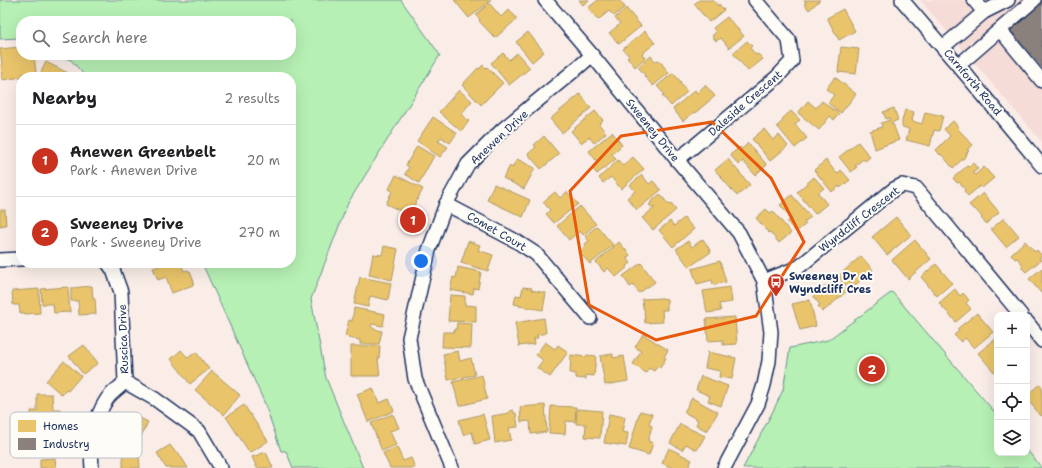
<!DOCTYPE html>
<html lang="en">
<head>
<meta charset="utf-8">
<style>
	body { margin:0; font-family:"Shantell Sans",sans-serif; background:#f6f6f6; color:#202124 }
	.controls { position:absolute; right:12px; bottom:12px; display:grid; overflow:hidden; border-radius:8px; box-shadow:0 4px 16px #0002 }
	.controls button { width:36px; height:36px; display:grid; place-items:center; padding:0; border:0; border-bottom:1px solid #e0e0e0; background:#fff; color:#202124; font:20px sans-serif }
	.you { position:absolute; left:421px; top:261px; width:14px; height:14px; margin:-10px; border:3px solid #fff; border-radius:50%; background:#1a73e8; box-shadow:0 0 0 6px #1a73e833 }
	.badge { display:grid; place-items:center; width:26px; height:26px; border-radius:50%; background:#c8321e; color:#fff; font-size:13px; font-weight:700 }
	.pin { position:absolute; translate:-50% -50%; border:2px solid #fff; box-shadow:0 1px 4px #0006 }
	.list { margin:0; padding:0; list-style:none }
	h2 { display:flex; justify-content:space-between; align-items:center; height:52px; margin:0; padding:0 16px; font-size:17px }
	h2 small { font-size:13px; font-weight:400; color:#757577 }
	.list li { display:grid; grid-template-columns:26px 1fr auto; gap:12px; align-items:center; box-sizing:border-box; height:72px; padding:0 16px; border-top:1px solid #e0e0e0 }
	.list b { display:block; font-size:15px; white-space:nowrap }
	.list p { margin:0; font-size:13px; white-space:nowrap; color:#757577 }
	.list em { font-size:13px; font-style:normal; color:#757577 }
	.icon { flex:none; width:22px; height:22px; fill:none; stroke:currentColor; stroke-width:2; stroke-linecap:round; stroke-linejoin:round }
	.map { position:relative; flex:none; width:1042px; height:468px; overflow:hidden }
	.search { position:absolute; background:#fff; box-shadow:0 4px 16px #0002; left:16px; top:16px; width:280px; height:44px; display:flex; align-items:center; gap:10px; box-sizing:border-box; padding:0 14px; border-radius:16px; color:#757577; font-size:15px }
	.panel { position:absolute; background:#fff; box-shadow:0 4px 16px #0002; left:16px; top:72px; width:280px; height:196px; border-radius:16px }
	.map>svg:first-child { display:block }
</style>
</head>
<body>
<div class="map">
<svg width="1042" height="468" viewBox="0 0 1042 468">
	<rect width="100%" height="100%" fill="#faede8"/>
	<filter id="ink" filterUnits="userSpaceOnUse"><feTurbulence type="fractalNoise" baseFrequency=".025" numOctaves="2"/><feDisplacementMap in="SourceGraphic" scale="8" xChannelSelector="R" yChannelSelector="G"/><feConvolveMatrix kernelMatrix="1 2 1 2 8 2 1 2 1" color-interpolation-filters="sRGB"/></filter>
	<g filter="url(#ink)">
		<polygon fill="#f6dcd7" points="920,0 1042,0 1042,142"/>
		<g fill="#b6f0b4" stroke="#689089">
			<polygon points="0,0 401,0 440,55 348,203 311,299 326,378 363,468 293,468 286,451 281,451 265,404 202,263 291,263 291,77 86,77 71,60 57,55 291,55 291,21 21,21 21,43 20,38 0,39"/>
			<polygon points="892,292 997,415 997,453 1027,453 1027,450 1042,468 743,468 774,409 783,390 790,348 828,340"/>
		</g>
		<g fill="#e9c46a" stroke="#ab9766">
			<polygon points="454,0 491,0 469,18"/>
			<polygon points="579,0 589,0 583,5"/>
			<polygon points="598,0 619,0 625,7 614,16 609,11 598,20 588,8"/>
			<polygon points="699,0 713,0 718,6 719,4 724,10 709,22 694,4"/>
			<polygon points="804,0 820,0 809,10 804,4 806,3"/>
			<polygon points="489,3 501,17 509,9 517,19 495,38 479,21 480,20 476,15"/>
			<polygon points="626,8 641,26 619,44 609,33 620,24 615,18"/>
			<polygon points="843,9 855,31 839,40 827,18"/>
			<polygon points="727,17 744,36 729,48 721,38 716,41 712,36 716,32 713,28"/>
			<polygon points="645,31 655,43 642,54 645,58 635,67 627,57 629,56 623,49"/>
			<polygon points="528,32 544,52 532,62 516,42"/>
			<polygon points="747,41 752,46 750,48 756,55 758,54 763,59 748,71 733,53"/>
			<polygon points="20,47 21,55 34,55 36,72 22,74 22,77 2,80 1,65 2,65 0,49"/>
			<polygon points="841,47 859,49 856,74 838,72"/>
			<polygon points="503,53 509,60 517,53 530,68 509,85 491,63"/>
			<polygon points="651,56 655,61 659,60 669,73 653,86 644,76 645,75 638,67"/>
			<polygon points="46,62 72,75 71,77 39,77 39,76"/>
			<polygon points="483,65 486,68 487,67 503,83 481,105 462,85 478,68 479,69"/>
			<polygon points="673,73 681,82 680,83 687,92 671,106 662,95 664,94 657,86"/>
			<polygon points="835,77 856,94 841,113 828,103 834,95 826,89"/>
			<polygon points="705,85 715,96 695,113 694,112 683,121 673,109 695,90 697,93"/>
			<polygon points="459,90 472,101 461,114 469,121 461,131 439,112"/>
			<polygon points="580,94 591,108 562,133 550,119"/>
			<polygon points="808,101 816,108 822,101 839,114 834,120 830,116 819,130 798,113"/>
			<polygon points="894,108 898,120 891,123 891,124 893,124 899,140 875,149 870,131 882,127 881,123 890,120 889,118 886,119 883,112"/>
			<polygon points="905,110 914,112 912,121 922,124 925,112 943,116 939,131 934,130 930,146 906,140 909,129 902,127 902,121"/>
			<polygon points="595,111 603,120 599,124 606,133 594,143 589,137 581,143 571,131"/>
			<polygon points="791,111 800,120 795,124 807,138 795,148 777,126 783,121 782,119"/>
			<polygon points="433,117 457,133 450,143 441,137 438,141 448,147 440,157 417,141"/>
			<polygon points="953,121 959,128 958,129 973,145 967,150 969,151 966,154 967,155 953,168 941,154 940,155 936,150 950,136 944,129"/>
			<polygon points="764,129 773,140 779,135 788,146 770,161 752,139"/>
			<polygon points="612,132 622,145 612,154 616,159 597,174 592,168 598,163 589,151"/>
			<polygon points="544,136 559,154 541,169 528,154 536,147 534,145"/>
			<polygon points="858,142 870,157 865,161 863,159 855,166 857,167 851,172 839,157"/>
			<polygon points="748,143 767,165 755,175 743,161 739,165 730,155 740,147 742,149"/>
			<polygon points="417,146 434,156 419,183 405,174 409,167 406,165"/>
			<polygon points="633,157 644,169 621,189 611,177 603,183 599,178 618,160 623,166"/>
			<polygon points="517,159 535,168 524,189 503,178 510,166 512,168"/>
			<polygon points="728,159 750,185 737,196 715,170"/>
			<polygon points="826,160 837,174 841,170 850,180 840,188 839,186 832,192 814,170"/>
			<polygon points="973,163 978,169 973,173 975,175 984,167 994,178 982,188 980,186 968,196 964,191 965,189 959,182 957,183 953,178 967,166 968,167"/>
			<polygon points="396,175 423,189 409,215 386,204 392,191 389,189"/>
			<polygon points="642,175 649,184 653,181 661,190 637,210 627,198 635,191 630,185"/>
			<polygon points="814,177 824,188 818,193 827,204 815,214 797,192"/>
			<polygon points="494,184 530,200 523,217 487,200"/>
			<polygon points="555,192 560,198 567,192 578,204 554,223 546,214 550,210 543,202"/>
			<polygon points="983,193 999,212 986,224 981,218 982,217 975,209 974,210 969,205"/>
			<polygon points="660,194 669,205 671,204 676,210 653,230 642,218 654,208 654,207 652,208 649,205 651,204 650,203"/>
			<polygon points="792,195 811,217 804,222 806,224 796,232 787,222 792,219 780,205"/>
			<polygon points="580,206 596,224 583,235 580,231 569,240 557,226"/>
			<polygon points="766,209 770,213 773,211 791,233 779,243 770,232 769,233 756,218"/>
			<polygon points="0,210 5,210 6,225 0,226"/>
			<polygon points="896,217 911,235 887,255 872,237"/>
			<polygon points="684,218 694,229 673,247 659,230 670,221 674,226"/>
			<polygon points="1004,218 1019,236 1006,247 991,229"/>
			<polygon points="597,226 613,245 590,264 579,252 586,246 585,244 589,241 585,236"/>
			<polygon points="703,239 711,252 689,267 676,249 688,241 692,247"/>
			<polygon points="915,240 931,259 908,279 892,260"/>
			<polygon points="468,241 480,245 478,250 493,255 488,271 461,263"/>
			<polygon points="1025,241 1035,252 1037,250 1042,256 1039,258 1041,260 1026,272 1021,267 1023,265 1017,258 1015,259 1011,254"/>
			<polygon points="619,242 630,255 627,258 631,263 627,266 628,267 616,277 608,268 604,272 596,262"/>
			<polygon points="384,246 398,249 392,280 369,275 373,254 382,255"/>
			<polygon points="861,256 873,270 854,286 851,283 847,287 838,276"/>
			<polygon points="720,261 726,282 713,285 712,280 697,284 692,269"/>
			<polygon points="167,263 181,263 184,271 188,270 188,271 190,271 194,282 193,283 193,285 172,293 166,277 158,280 153,268"/>
			<polygon points="641,263 655,282 639,293 633,285 630,287 623,276"/>
			<polygon points="936,264 952,283 937,296 921,277"/>
			<polygon points="458,267 481,272 478,289 474,288 473,294 450,290 453,277 456,278"/>
			<polygon points="1042,268 1042,294 1029,279"/>
			<polygon points="360,277 391,283 388,300 370,296 368,307 354,304"/>
			<polygon points="836,277 847,291 825,310 824,310 822,312 818,306 820,305 813,296"/>
			<polygon points="92,286 93,299 95,299 96,314 79,315 78,301 71,301 71,288"/>
			<polygon points="68,287 70,312 54,313 53,304 42,304 41,289"/>
			<polygon points="523,287 532,288 531,290 546,293 543,310 519,306 519,305 514,304 516,295 521,296"/>
			<polygon points="730,287 732,302 719,304 721,311 707,313 703,291"/>
			<polygon points="39,289 40,313 25,314 25,313 20,313 19,305 13,305 12,291"/>
			<polygon points="955,289 960,296 963,293 969,300 966,303 971,309 956,322 939,303"/>
			<polygon points="450,295 465,296 465,305 476,306 476,322 448,321"/>
			<polygon points="662,298 667,299 667,310 662,310 663,322 645,323 644,308 643,308 642,299"/>
			<polygon points="810,300 816,326 800,330 792,304"/>
			<polygon points="354,308 385,314 383,326 372,324 371,326 374,329 382,331 379,344 360,344 360,340 348,338 349,337 345,336 349,320 352,321"/>
			<polygon points="977,313 993,332 974,348 965,338 961,342 954,335 959,331 957,329"/>
			<polygon points="735,317 737,344 723,345 723,340 708,341 706,319"/>
			<polygon points="544,318 546,333 537,335 538,338 534,338 535,344 519,346 515,323"/>
			<polygon points="457,323 472,324 471,348 442,347 443,332 454,332 454,330 456,330"/>
			<polygon points="643,334 668,350 664,357 666,358 660,368 658,366 654,371 649,368 646,373 633,364 641,351 635,347"/>
			<polygon points="997,338 997,370 994,372 978,353"/>
			<polygon points="545,342 555,349 558,345 568,352 550,377 537,368 543,360 536,355"/>
			<polygon points="84,345 98,363 83,374 69,356"/>
			<polygon points="351,346 380,346 379,359 378,359 380,376 351,376"/>
			<polygon points="181,350 188,358 196,352 209,369 190,384 171,359"/>
			<polygon points="458,351 460,361 471,358 475,375 448,380 443,354"/>
			<polygon points="708,352 736,358 732,379 719,377 720,371 705,368"/>
			<polygon points="613,354 613,358 624,356 628,381 605,385 600,356"/>
			<polygon points="571,355 586,357 587,355 596,356 594,376 586,375 586,379 576,378 576,374 570,373"/>
			<polygon points="64,361 81,376 68,391 66,390 62,395 46,381"/>
			<polygon points="212,371 240,395 224,415 195,390"/>
			<polygon points="1027,371 1030,373 1027,375 1032,381 1027,386"/>
			<polygon points="482,375 487,399 459,406 453,382"/>
			<polygon points="701,376 728,386 721,406 708,401 710,396 696,390"/>
			<polygon points="1040,384 1042,387 1042,415 1041,416 1027,399 1027,395"/>
			<polygon points="373,388 379,403 389,399 394,411 368,422 357,394"/>
			<polygon points="37,394 52,394 53,409 60,409 60,424 31,425 31,420 30,419 29,417 31,416 31,411 37,411"/>
			<polygon points="692,398 718,412 707,431 696,425 698,420 684,412"/>
			<polygon points="244,405 268,441 250,453 226,417"/>
			<polygon points="545,405 547,432 531,434 530,421 521,422 520,407"/>
			<polygon points="551,406 576,407 575,422 566,421 565,434 549,433"/>
			<polygon points="577,409 602,411 600,438 585,437 586,424 576,424"/>
			<polygon points="513,410 514,413 516,413 518,427 509,428 511,440 495,443 492,416 509,413 509,411"/>
			<polygon points="640,411 652,414 649,425 652,426 648,441 653,443 649,455 629,449"/>
			<polygon points="132,414 148,422 135,448 121,441 126,431 124,430"/>
			<polygon points="393,414 399,428 390,431 396,445 382,451 371,423"/>
			<polygon points="483,414 490,440 475,444 472,432 463,435 459,420"/>
			<polygon points="609,414 625,417 622,432 628,433 626,446 604,443"/>
			<polygon points="680,424 705,436 697,450 686,444 682,450 670,443"/>
			<polygon points="170,445 176,453 178,452 188,468 166,468 157,453"/>
			<polygon points="397,447 403,461 411,458 415,468 390,468 383,453"/>
			<polygon points="669,448 692,460 688,468 672,468 662,463"/>
			<polygon points="266,452 273,468 257,468 252,457"/>
			<polygon points="139,453 140,468 123,468 123,454"/>
			<polygon points="55,458 56,468 40,468 40,459"/>
		</g>
		<polygon fill="#8a817c" stroke="#696873" points="1042,0 1042,67 1009,28"/>
		<g fill="none" stroke-linecap="round" stroke-linejoin="round">
			<g stroke="#1b2f5e" stroke-width="16">
				<g id="minor">
					<polyline points="545,0 592,55 677,160 739,233 764,281 771,332 769,361 764,385 758,404 724,468"/>
					<polyline points="902,0 969,78 1042,166"/>
					<polyline points="974,0 984,12"/>
					<polyline points="1000,30 1042,81"/>
					<polyline points="943,47 984,12 1008,0"/>
					<polyline points="959,65 1034,0"/>
					<polyline points="677,160 692,148 777,77 792,61 789,40 755,0"/>
					<polyline points="446,204 516,241 536,254 590,318"/>
					<polyline points="0,260 21,259"/>
					<polyline points="108,263 113,270 121,292 125,382 155,399 199,431 221,468"/>
					<polyline points="764,281 799,267 894,189 902,185 916,188 1021,315"/>
					<polyline points="1027,322 1042,341"/>
					<path d="M92,468C90,446 94,418 107,399C111,393 119,388 125,382"/>
					<polyline points="452,468 415,379 409,338 429,250 446,204 468,164 502,130 582,64 592,55"/>
				</g>
			</g>
			<use href="#minor" stroke="#fdfcf7" stroke-width="13"/>
		</g>
	</g>
	<path fill="none" stroke="#e8590c" stroke-width="3" stroke-linejoin="round" d="M712,122L771,178L804,242L756,316L656,340L589,305L570,191L621,136Z"/>
	<defs>
		<g id="bus-pin" transform="scale(0.9)"><path d="M0 17L-7.5 6A9.5 9.5 0 1 1 7.5 6Z" fill="#c8321e" stroke="#fdfcf7"/><path d="M-5-6H5V4H4V6H2V4H-2V6H-4V4H-5ZM-3.5-4V0h7V-4ZM-3.5 1.2v1.5H-2V1.2ZM2 1.2v1.5H3.5V1.2Z" fill="#fff"/></g>
	</defs>
	<g fill-rule="evenodd">
		<use href="#bus-pin" x="776" y="282"/>
	</g>
	<g text-anchor="middle" stroke-width="4" stroke-linejoin="round" paint-order="stroke">
		<g font-size="11" fill="#1b2f5e" stroke="#fdfcf7">
			<text transform="translate(973 82) rotate(50)" y="4">Carnforth Road</text>
			<text transform="translate(745 103) rotate(-41)" y="4">Daleside Crescent</text>
			<text transform="translate(653 130) rotate(51)" y="4">Sweeney Drive</text>
			<text transform="translate(499 137) rotate(-43)" y="4">Anewen Drive</text>
			<text transform="translate(859 219) rotate(-38)" y="4">Wyndcliff Crescent</text>
			<text transform="translate(497 231) rotate(30)" y="4">Comet Court</text>
			<text transform="translate(123 339) rotate(-92)" y="4">Ruscica Drive</text>
		</g>
		<g font-size="11" font-weight="bold" fill="#1b2f5e" stroke="#fdfcf7" text-anchor="start">
			<text x="789" y="280">Sweeney Dr at<tspan x="789" dy="13">Wyndcliff Cres</tspan></text>
		</g>
	</g>
	<rect x="10" y="412" width="132" height="46" rx="6" fill="#fdfcf7" stroke="#b9bec9" stroke-width="1"/>
	<rect x="18" y="420" width="18" height="12" fill="#e9c46a"/>
	<rect x="18" y="438" width="18" height="12" fill="#8a817c"/>
	<g font-size="11" fill="#1b2f5e">
		<text x="43" y="430">Homes</text>
		<text x="43" y="448">Industry</text>
	</g>
</svg>
<div class="controls">
<button>+</button>
<button>−</button>
<button><svg class="icon" aria-label="locate" viewBox="0 0 24 24"><circle cx="12" cy="12" r="6"/><path d="M12 2v4M12 18v4M2 12h4M18 12h4"/></svg></button>
<button><svg class="icon" aria-label="layers" viewBox="0 0 24 24"><path d="M12 4l9 5-9 5-9-5zM3 14l9 5 9-5"/></svg></button>
</div>
<div class="you"></div>
<div class="pin badge" style="left:413px;top:220px">1</div>
<div class="pin badge" style="left:872px;top:369px">2</div>
<div class="search"><svg class="icon" aria-label="search" viewBox="0 0 24 24"><circle cx="10" cy="10" r="6"/><path d="M15 15l6 6"/></svg>Search here</div>
<section class="panel">
<h2>Nearby<small>2 results</small></h2>
<ul class="list">
<li><span class="badge">1</span><div><b>Anewen Greenbelt</b><p>Park · Anewen Drive</p></div><em>20 m</em></li>
<li><span class="badge">2</span><div><b>Sweeney Drive</b><p>Park · Sweeney Drive</p></div><em>270 m</em></li>
</ul>
</section>
</div>
</body>
</html>
